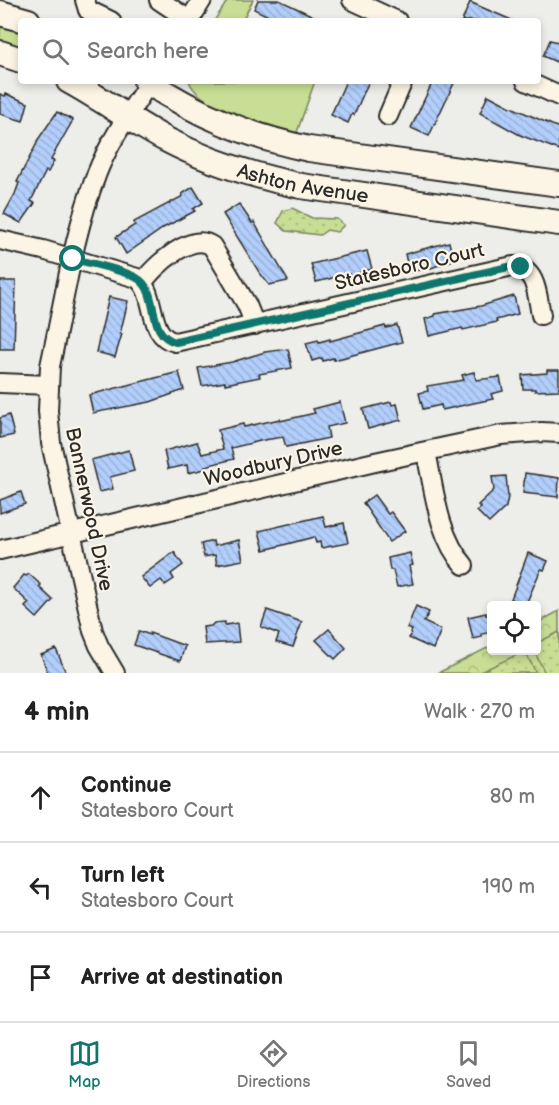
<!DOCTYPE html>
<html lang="en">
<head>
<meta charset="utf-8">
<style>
	body { margin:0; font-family:"Balsamiq Sans",sans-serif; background:#f2f2f2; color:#222 }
	.controls { position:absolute; right:18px; bottom:18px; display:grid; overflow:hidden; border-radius:6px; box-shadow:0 3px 9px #0003 }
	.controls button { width:54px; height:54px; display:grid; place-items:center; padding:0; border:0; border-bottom:2px solid #e0e0e0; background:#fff; color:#222; font:30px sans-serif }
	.stop { position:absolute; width:18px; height:18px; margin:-14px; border:4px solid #0f766e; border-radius:50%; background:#fff }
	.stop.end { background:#0f766e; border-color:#fff; box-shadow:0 2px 6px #0008 }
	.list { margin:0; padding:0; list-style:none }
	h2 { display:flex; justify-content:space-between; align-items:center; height:78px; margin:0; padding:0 24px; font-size:26px }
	h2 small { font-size:20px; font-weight:400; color:#767676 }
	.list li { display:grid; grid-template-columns:39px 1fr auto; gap:18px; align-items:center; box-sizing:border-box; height:90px; padding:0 24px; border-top:2px solid #e0e0e0 }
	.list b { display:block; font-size:22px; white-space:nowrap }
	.list p { margin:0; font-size:20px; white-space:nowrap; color:#767676 }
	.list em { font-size:20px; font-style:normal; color:#767676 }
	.icon { flex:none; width:33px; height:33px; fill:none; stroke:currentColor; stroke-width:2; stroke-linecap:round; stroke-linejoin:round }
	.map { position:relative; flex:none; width:559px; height:673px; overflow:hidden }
	.search { position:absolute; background:#fff; box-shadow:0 3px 9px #0003; left:18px; right:18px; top:18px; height:66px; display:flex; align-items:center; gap:15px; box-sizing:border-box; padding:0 21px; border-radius:6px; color:#767676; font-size:22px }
	.sheet { height:348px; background:#fff }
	nav { display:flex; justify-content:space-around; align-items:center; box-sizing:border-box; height:84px; border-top:2px solid #e0e0e0; background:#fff; font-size:16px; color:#767676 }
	nav a { display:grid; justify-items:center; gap:3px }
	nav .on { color:#0f766e }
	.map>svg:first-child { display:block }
</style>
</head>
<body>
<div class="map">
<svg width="559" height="673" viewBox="0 0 559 673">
	<defs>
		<pattern id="forest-crowns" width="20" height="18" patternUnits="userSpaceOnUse" patternTransform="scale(1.5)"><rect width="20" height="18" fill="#c8de94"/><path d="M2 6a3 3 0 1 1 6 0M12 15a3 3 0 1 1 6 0" fill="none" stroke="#acbf80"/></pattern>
		<pattern id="park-dots" width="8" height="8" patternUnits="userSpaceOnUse" patternTransform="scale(1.5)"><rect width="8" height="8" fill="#c8de94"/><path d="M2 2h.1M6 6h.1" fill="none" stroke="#acbf80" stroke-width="1.8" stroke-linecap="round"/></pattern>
		<pattern id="building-back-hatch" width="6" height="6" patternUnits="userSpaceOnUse" patternTransform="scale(1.5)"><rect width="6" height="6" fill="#b2cefb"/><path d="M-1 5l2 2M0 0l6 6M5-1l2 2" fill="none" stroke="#99b1d7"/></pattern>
	</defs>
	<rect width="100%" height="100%" fill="#edede9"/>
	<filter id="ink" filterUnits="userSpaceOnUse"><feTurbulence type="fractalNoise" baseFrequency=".0167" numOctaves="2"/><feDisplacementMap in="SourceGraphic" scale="12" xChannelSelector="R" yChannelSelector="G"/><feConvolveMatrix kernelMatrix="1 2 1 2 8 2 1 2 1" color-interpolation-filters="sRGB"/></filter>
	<g filter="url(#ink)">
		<g fill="#c8de94" stroke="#7a8460" stroke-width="1.5">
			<polygon points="228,0 253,0 242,21 214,21"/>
			<polygon points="0,23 21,29 21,48 0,45"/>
			<path d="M189,81H315L296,135C268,126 200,110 189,81Z"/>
		</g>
		<polygon fill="url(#forest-crowns)" stroke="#7a8460" stroke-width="1.5" points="559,611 559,673 438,673 491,646 492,650 536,650 537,623"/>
		<g fill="url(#park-dots)" stroke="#7a8460" stroke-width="1.5">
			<polygon points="292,208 312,218 337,219 344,225 337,232 327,230 320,235 286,231 277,223 283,211"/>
			<polygon points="559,632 559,673 545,673 534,651 536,650 537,643"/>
			<polygon points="525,651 536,673 478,673"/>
		</g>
		<g fill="url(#building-back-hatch)" stroke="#2b2b2b" stroke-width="1.5">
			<polygon points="258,0 279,0 324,21 278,21 254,9"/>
			<polygon points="470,2 481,7 514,21 462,21"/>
			<polygon points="550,40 559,42 559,63 543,56"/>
			<polygon points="346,81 369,81 354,115 352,114 348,123 331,115"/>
			<polygon points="433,81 455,81 429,136 411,128"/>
			<polygon points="0,94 5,96 6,94 28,103 23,121 0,114"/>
			<polygon points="488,95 509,106 559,128 559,150 520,135 480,113"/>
			<polygon points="57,112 73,120 56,150 51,160 54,161 48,172 46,171 31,201 35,203 21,223 4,214 15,194 19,183 17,182 38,141 37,141"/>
			<polygon points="193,187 203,203 193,209 195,211 165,227 126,254 116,237 135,225 134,222 183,196 182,194"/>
			<polygon points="239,204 252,223 254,222 288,281 269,285 259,272 223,214"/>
			<polygon points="449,242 453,260 431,268 409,272 405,254"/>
			<polygon points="367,251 372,269 349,276 349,274 316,282 311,264"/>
			<polygon points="0,281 16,281 14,349 0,349"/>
			<polygon points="514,296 518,314 496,320 497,322 463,330 462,328 429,336 425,319 435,316 435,314 481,306"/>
			<polygon points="109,297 128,301 120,334 122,334 115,357 96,352"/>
			<polygon points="397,325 402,342 334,360 333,358 323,361 322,358 312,361 306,343 318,340 319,342 330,339 330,341 385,326 386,328"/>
			<polygon points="288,349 292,368 259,374 260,377 225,384 225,382 202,386 198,368 232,362 265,352"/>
			<polygon points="547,370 559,370 559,390 535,391 535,389 523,389 522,375 547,373"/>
			<polygon points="179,372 184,390 150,402 93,413 89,395"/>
			<polygon points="474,372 476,380 500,377 503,391 491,394 493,399 469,404 442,410 441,405 423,409 419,393 428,391 427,386 464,380 462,375"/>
			<polygon points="340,402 345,423 327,427 329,438 286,447 283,437 264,440 231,448 234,459 205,466 205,469 188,473 187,465 168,469 164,451 197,442 202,454 223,449 218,430 243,424 244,427 280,419 280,421 315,413 313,409"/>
			<polygon points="391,402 392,405 397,404 401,420 368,429 363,409"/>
			<polygon points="9,415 14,435 0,438 0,418"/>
			<polygon points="129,450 134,471 110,477 113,489 99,492 91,460"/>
			<polygon points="525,473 559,478 558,497 523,493"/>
			<polygon points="506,476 508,497 506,507 489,523 477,511 481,508 478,505 494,490 492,477"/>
			<polygon points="21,492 25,504 0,513 0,500"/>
			<polygon points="374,495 388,514 391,512 405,531 389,542 363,503"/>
			<polygon points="323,516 326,527 344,523 348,543 321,548 320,542 316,543 314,537 264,550 259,531"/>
			<polygon points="239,540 243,560 217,565 215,555 204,557 201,544 213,541 214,546"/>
			<polygon points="174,552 183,565 171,574 174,579 165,585 161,580 150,588 141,577"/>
			<polygon points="410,553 413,565 409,566 413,584 397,587 393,570 390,570 388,558"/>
			<polygon points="528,553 548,561 544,570 541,569 526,604 511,599"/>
			<polygon points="29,574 41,585 39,587 53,600 37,618 25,607 29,603 13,588 24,575 26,576"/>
			<polygon points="416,606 429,612 424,622 441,630 433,649 409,638 412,630 407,628"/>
			<polygon points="267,610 302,622 293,647 276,642 279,634 261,627"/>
			<polygon points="486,613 486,615 492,614 492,632 482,634 482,637 473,639 468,617"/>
			<polygon points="225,622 225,625 237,623 239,642 205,644 203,627 211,626 214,623"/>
			<polygon points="329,629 346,648 335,659 316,640"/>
			<polygon points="139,631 150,635 150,633 185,646 180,661 134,645"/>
			<polygon points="56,649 66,673 48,673 41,655"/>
		</g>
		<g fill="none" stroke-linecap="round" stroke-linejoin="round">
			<g stroke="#2b2b2b" stroke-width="22">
				<g id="minor">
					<polyline points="85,0 88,10 111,21"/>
					<polyline points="159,0 189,20"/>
					<polyline points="352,0 397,21"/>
					<polyline points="189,21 202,0"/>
					<polyline points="526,81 559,96"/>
					<polyline points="388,116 403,81"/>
					<path d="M0,240L43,250L137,278C158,293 146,336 175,342L513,266C537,269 537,295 541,315"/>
					<path d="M143,282C154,266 192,231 212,246L247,305L255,325"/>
					<polyline points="0,383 49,385"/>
					<path d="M426,452C434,488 438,537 464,565"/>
					<polyline points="0,550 375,462 501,435 542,432 559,433"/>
					<path d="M115,673L99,646L93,631L51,443L48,411L50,366C64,302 73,235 97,173C110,140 131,111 150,81"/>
				</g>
			</g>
			<g stroke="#2b2b2b" stroke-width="28">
				<g id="major">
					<polyline points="0,13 28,21"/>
					<polyline points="0,53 21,60"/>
					<path id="s1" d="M69,81C102,99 133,122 167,140C209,162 254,176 301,186L559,223"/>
					<path d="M146,81C198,115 248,136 309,149L559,184"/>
				</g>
			</g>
			<use href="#minor" stroke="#fcf5e5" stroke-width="18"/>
			<use href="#major" stroke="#fcf5e5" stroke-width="24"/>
		</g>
	</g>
	<g fill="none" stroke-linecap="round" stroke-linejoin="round" filter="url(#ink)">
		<path stroke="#0f766e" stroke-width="8" d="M73,259C89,263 129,271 140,280C160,296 146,335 176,342L513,266L521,267"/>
	</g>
	<g text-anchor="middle" stroke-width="4.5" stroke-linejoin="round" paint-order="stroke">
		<g font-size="20" fill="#2b2b2b" stroke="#fcf5e5">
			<text dy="7" stroke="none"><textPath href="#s1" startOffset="258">Ashton Avenue</textPath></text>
			<text transform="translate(409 266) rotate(-13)" y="7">Statesboro Court</text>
			<text transform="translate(273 463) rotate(-13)" y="7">Woodbury Drive</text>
			<text transform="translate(90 509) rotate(78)" y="7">Bannerwood Drive</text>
		</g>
	</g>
</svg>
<div class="controls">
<button><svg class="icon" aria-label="locate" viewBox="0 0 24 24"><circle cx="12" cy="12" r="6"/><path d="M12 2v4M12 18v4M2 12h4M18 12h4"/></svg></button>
</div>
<div class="stop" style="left:73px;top:259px"></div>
<div class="stop end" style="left:521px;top:267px"></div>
<div class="search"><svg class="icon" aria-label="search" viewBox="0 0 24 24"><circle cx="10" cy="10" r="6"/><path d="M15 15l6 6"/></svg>Search here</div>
</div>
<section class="sheet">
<h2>4 min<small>Walk · 270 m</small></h2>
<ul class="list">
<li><svg class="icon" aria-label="ahead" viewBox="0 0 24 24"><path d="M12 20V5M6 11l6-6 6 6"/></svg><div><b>Continue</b><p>Statesboro Court</p></div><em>80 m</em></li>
<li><svg class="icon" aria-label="left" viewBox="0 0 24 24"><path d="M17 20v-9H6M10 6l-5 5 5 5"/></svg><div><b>Turn left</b><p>Statesboro Court</p></div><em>190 m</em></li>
<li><svg class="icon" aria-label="arrive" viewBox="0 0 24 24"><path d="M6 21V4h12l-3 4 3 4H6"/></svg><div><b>Arrive at destination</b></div></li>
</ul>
</section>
<nav>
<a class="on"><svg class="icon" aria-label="map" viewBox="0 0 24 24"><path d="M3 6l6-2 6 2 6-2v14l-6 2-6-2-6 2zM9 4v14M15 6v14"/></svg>Map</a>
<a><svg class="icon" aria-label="directions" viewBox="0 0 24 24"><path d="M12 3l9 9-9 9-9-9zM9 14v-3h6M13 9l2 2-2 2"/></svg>Directions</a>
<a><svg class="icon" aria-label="saved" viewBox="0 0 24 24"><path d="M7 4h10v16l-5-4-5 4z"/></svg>Saved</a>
</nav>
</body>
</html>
